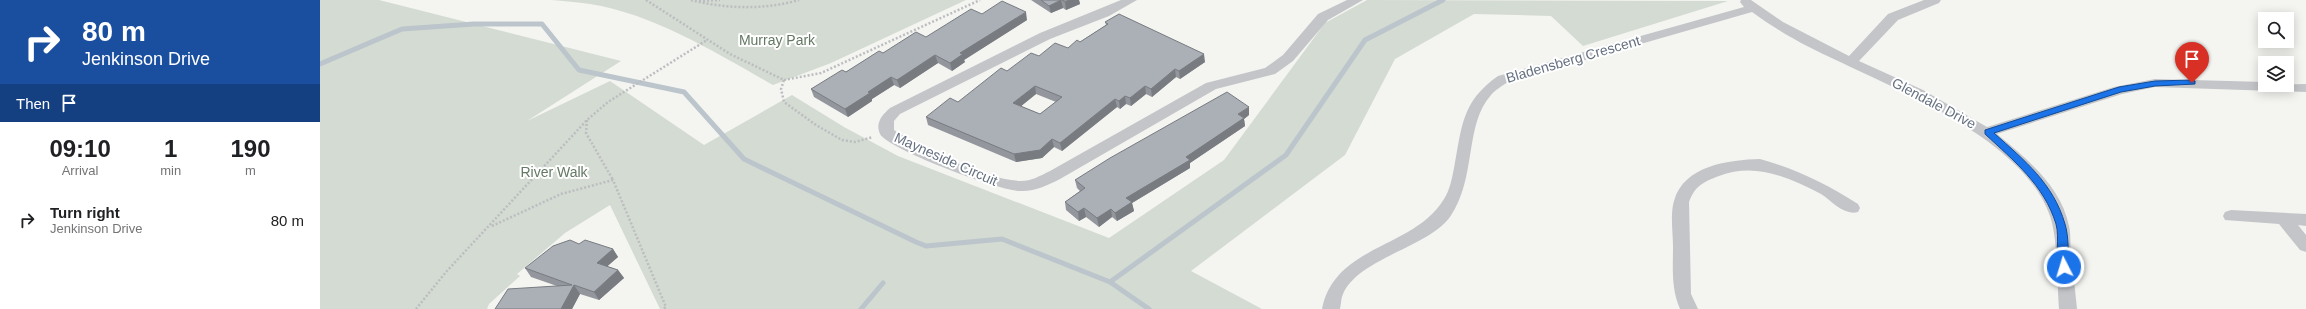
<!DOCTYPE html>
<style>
body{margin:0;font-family:Arial,sans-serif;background:#f6f6f6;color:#202124;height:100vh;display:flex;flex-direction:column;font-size:15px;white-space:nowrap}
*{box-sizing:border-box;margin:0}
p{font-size:13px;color:#757577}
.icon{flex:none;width:22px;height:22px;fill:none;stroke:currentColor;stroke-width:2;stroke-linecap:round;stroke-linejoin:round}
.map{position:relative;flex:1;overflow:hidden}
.sheet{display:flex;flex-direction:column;background:#fff;width:320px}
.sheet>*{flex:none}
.banner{background:#1a4fa0;color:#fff;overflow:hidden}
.controls{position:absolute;left:1938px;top:12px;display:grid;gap:8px}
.controls a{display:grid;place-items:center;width:36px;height:36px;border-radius:0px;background:#fff;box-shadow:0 2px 10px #0003;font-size:20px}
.pin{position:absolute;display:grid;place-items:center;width:34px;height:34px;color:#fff;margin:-41px -17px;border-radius:50% 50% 50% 0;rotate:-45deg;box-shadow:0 0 4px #0007}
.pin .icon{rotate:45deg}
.me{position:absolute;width:44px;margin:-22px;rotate:355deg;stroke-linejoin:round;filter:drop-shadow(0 0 3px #0008)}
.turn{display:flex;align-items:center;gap:14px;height:84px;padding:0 16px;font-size:18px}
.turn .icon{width:52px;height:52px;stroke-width:2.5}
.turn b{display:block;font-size:28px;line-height:34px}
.then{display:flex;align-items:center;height:38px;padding:0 16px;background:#0003;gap:8px;font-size:15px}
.eta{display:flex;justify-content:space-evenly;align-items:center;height:68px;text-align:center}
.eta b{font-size:24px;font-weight:700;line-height:28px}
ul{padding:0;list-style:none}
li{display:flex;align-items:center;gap:12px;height:60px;padding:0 16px}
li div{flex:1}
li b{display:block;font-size:15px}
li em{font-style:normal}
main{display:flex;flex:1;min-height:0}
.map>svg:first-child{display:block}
</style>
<main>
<section class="sheet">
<div class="banner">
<div class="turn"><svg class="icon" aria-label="right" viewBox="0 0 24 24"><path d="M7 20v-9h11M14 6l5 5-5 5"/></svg><div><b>80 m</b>Jenkinson Drive</div></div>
<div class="then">Then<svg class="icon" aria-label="arrive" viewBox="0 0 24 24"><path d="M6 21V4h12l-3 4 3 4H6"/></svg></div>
</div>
<div class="eta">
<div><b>09:10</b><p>Arrival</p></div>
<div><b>1</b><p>min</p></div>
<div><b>190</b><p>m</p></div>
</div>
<ul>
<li><svg class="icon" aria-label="right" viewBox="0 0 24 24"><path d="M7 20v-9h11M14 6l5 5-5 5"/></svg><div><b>Turn right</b><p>Jenkinson Drive</p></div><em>80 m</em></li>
</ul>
</section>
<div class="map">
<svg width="1986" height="309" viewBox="0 0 1986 309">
<rect width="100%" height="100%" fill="#f4f5f1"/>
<path fill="#d4dbd2" d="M 0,0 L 59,0 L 301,61 L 207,121 L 290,81 L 384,145 L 472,95 L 524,127 L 578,156 L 789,238 L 904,160 L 1005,23 L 1047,0 L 1408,1 L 1263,46 L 1231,16 L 1154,14 L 1075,59 L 1025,155 L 871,271 L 942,309 L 340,309 L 290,205 L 245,233 L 197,274 L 200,276 L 169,304 L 167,309 L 0,309 Z
M 231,0 L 646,0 L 511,63 L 453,85 C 398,54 334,14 270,4 C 257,2 244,1 231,0 Z"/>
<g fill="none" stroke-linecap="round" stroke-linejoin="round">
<path stroke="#bbc5cb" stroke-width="5" d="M 0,64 L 82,29 L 154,24 L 222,24 L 259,70 L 364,92 L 424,159 L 596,242 L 606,246 L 682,239 L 790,282 L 829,309
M 790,282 L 966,155 L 1045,40 L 1123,0
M 541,309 L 563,283"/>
<path stroke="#bcbdc0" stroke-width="2.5" stroke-dasharray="2 2" stroke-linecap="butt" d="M 326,0 L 410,54 L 464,80 L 461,89 L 464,102 L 496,125 L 522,140 L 535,142 L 553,137
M 371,0 C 405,9 445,10 479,0
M 379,1 L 400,0
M 464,80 L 501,73 L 660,0
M 267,120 L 266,133 L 293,180
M 172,226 L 241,194 L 293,180 L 346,307 L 343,309
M 96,309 L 126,272 L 267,120 L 288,102 L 387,40"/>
<path fill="#c3c5c9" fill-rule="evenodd" d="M 801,0 L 817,0 L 789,16 L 730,39 L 580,114 L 574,121 L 574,130 C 604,149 666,180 701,181 C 711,181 720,176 730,171 L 886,83 L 945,68 L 963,55 L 998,14 L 1027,0 L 1043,0 L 1008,20 L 973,61 L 955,74 L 896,89 L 740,179 C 728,185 714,192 700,191 C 679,191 568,149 560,134 C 555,123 562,115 570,108 L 720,33 Z
M 1421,0 L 1431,0 L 1463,22 L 1529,56 L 1568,14 L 1604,0 L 1621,0 L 1619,3 L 1578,20 L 1539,61 L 1603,90 L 1667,127 L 1794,87 L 1835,79 L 1945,82 L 1945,85 L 1986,84 L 1986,92 L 1835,87 L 1802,94 L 1677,134 C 1707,159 1741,186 1749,226 C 1751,234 1750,243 1751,251 C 1753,270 1755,290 1757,309 L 1739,309 C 1737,283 1738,239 1730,216 C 1701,133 1561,84 1489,47 C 1469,37 1450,25 1432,12 L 1188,82 C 1182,86 1175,90 1171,95 C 1144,125 1157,178 1130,217 C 1107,248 1039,258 1023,294 C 1021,298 1021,304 1020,309 L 1002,309 C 1015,244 1094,249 1124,199 C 1130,190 1132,178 1134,168 C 1142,127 1141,102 1178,76 L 1424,7 L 1420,2 Z
M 1440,159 C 1476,169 1507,184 1538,204 L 1540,208 L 1538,212 C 1524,216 1512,201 1501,194 C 1468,177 1435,162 1399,176 C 1383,182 1375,186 1369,202 L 1371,294 L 1378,309 L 1360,309 C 1351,288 1353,269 1353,246 C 1353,233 1350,214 1354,201 C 1364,165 1409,160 1440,159 Z
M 1911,210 L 1986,214 L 1986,226 L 1978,225 L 1986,235 L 1986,252 L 1980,250 L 1959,224 L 1905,220 L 1903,216 L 1905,212 Z"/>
</g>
<path fill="#93979d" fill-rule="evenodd" d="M 711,0 L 759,0 L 760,4 L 746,10 L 743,8 L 731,13 Z
M 662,14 L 707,20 L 644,60 L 645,62 L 632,71 L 618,63 L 580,88 L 574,85 L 552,99 L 552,101 L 528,117 L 494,97 L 491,89 L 563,53 L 606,37 Z
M 785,22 L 885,62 L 860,79 L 856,77 L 832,97 L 826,94 L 811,106 L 806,104 L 800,109 L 797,107 L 742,151 L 734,147 L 722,158 L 696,162 L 608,125 L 606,117 L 638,102 L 687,71 L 719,56 L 748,48 L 760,42 L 786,25 ZM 716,94 L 736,102 L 720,114 L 701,106 Z
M 929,115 L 924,119 L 925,126 L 870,163 L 870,168 L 812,203 L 814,211 L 797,221 L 792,217 L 779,227 L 766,217 L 759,221 L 746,210 L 745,202 L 760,191 L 757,188 L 755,180 Z
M 293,249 L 298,257 L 287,266 L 298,270 L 304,278 L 279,300 L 260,294 L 252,309 L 175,309 L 237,286 L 211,277 L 205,268 Z"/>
<path fill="#787b80" d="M 741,0 L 743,8 L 731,13 L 729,6 Z
M 750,0 L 759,0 L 760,4 L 746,10 L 745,2 Z
M 706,12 L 707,20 L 644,60 L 645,62 L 632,71 L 630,63 L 640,53 Z
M 884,54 L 885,62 L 860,79 L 859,71 Z
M 615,55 L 618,63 L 580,88 L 577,80 Z
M 855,69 L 856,77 L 832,97 L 831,89 Z
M 571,77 L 574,85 L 552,99 L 552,101 L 528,117 L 525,109 L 548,92 Z
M 715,86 L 716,94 L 695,111 L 693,103 Z
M 825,86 L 826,94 L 811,106 L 810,98 Z
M 805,96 L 806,104 L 800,109 L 799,101 Z
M 795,99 L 797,107 L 742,151 L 740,143 Z
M 929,107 L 929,115 L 924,119 L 925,126 L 870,163 L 870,168 L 812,203 L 814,211 L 797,221 L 795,213 L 806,198 L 866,157 L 918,114 Z
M 732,139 L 734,147 L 722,158 L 696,162 L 694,154 Z
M 764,208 L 766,217 L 759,221 L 758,212 Z
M 791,209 L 792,217 L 779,227 L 777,218 Z
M 293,249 L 298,257 L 282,271 L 277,263 Z
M 298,270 L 304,278 L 279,300 L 274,292 Z
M 254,285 L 260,294 L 252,309 L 241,309 Z"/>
<path fill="#abb0b7" stroke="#787b80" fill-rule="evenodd" d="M 721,0 L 741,0 L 729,6 Z
M 742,0 L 750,0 L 745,2 Z
M 682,1 L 706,12 L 640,53 L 643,54 L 630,63 L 615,55 L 577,80 L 571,77 L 548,92 L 550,93 L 525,109 L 491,89 L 522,70 L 526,72 L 559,51 L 563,53 L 596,32 L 606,37 L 651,9 L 662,14 Z
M 799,14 L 884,54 L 859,71 L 855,69 L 831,89 L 825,86 L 810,98 L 805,96 L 799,101 L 795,99 L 740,143 L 732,139 L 720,150 L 694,154 L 606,117 L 630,98 L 638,102 L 681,68 L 687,71 L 711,53 L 719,56 L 735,43 L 748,48 L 757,40 L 760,42 L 788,24 L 785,22 ZM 715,86 L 742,97 L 720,114 L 693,103 Z
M 907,92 L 929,107 L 918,114 L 924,118 L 866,157 L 870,160 L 806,198 L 812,202 L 795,213 L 791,209 L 777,218 L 764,208 L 758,212 L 745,202 L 765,188 L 755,180 L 790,158 Z
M 250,240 L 259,244 L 265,240 L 293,249 L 277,263 L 298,270 L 274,292 L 254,285 L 241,309 L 175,309 L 188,289 L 252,285 L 205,268 L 233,246 Z"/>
<path fill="#1a73e8" stroke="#114b97" d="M 1872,80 L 1875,81 L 1875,84 L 1835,86 L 1801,92 L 1674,133 C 1705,161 1733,183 1745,224 C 1749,237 1748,254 1749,267 L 1744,271 L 1741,270 C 1734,257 1740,238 1736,224 C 1724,185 1694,161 1665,134 L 1665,130 L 1799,87 L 1835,81 Z"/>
<g text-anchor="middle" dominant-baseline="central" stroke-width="4" stroke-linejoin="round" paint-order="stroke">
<g font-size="14" fill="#647863" stroke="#fff">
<text x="457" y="40">Murray Park</text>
<text x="234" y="172">River Walk</text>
</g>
<g font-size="14" fill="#657081" stroke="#fff">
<text transform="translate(1253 59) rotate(-16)">Bladensberg Crescent</text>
<text transform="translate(1614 103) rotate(28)">Glendale Drive</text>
<text transform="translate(626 159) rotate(24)">Mayneside Circuit</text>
</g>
</g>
</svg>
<div class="controls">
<a><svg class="icon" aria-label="search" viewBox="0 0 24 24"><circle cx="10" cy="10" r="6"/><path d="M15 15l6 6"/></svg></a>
<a><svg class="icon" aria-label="layers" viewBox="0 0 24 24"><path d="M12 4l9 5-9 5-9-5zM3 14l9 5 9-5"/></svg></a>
</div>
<div class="pin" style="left:1872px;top:83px;background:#d93025"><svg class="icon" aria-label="arrive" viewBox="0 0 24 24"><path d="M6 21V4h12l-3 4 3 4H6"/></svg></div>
<svg class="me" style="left:1744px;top:267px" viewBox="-20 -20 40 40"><circle r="17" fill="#1a73e8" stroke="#fff" stroke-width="3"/><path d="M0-11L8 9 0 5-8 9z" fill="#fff"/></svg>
</div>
</main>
